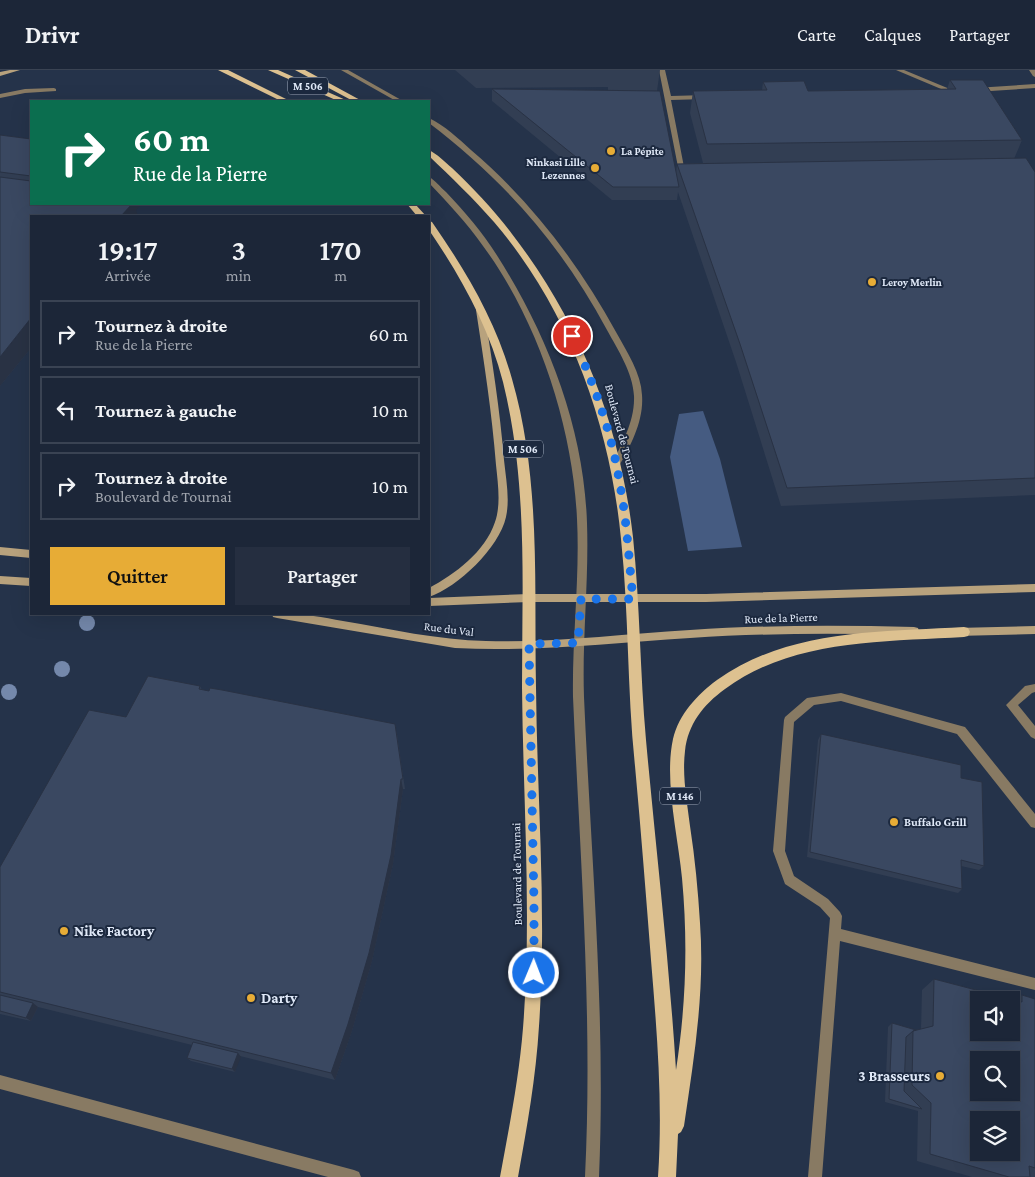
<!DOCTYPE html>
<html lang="fr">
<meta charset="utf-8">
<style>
body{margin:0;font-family:"Crimson Pro",serif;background:#252e40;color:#f1f3f6;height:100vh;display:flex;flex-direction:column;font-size:19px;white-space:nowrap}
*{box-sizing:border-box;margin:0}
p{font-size:16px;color:#a0a5ae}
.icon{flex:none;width:28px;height:28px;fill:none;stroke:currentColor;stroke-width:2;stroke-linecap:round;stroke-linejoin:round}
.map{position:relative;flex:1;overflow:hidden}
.sheet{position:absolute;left:30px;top:145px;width:400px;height:400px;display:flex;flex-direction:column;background:#1c2638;border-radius:0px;box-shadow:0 5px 20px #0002,0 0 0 1px #3a4353}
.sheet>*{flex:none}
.hud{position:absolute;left:30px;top:30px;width:400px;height:105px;border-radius:0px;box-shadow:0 5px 20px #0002,0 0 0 1px #3a4353;background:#0b6e4f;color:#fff;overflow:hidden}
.controls{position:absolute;left:970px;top:921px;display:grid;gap:10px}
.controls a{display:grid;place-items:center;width:50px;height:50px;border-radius:0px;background:#1c2638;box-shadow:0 5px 20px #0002,0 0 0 1px #3a4353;font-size:25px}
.pin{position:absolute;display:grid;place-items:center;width:42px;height:42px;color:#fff;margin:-21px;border:2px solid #fff;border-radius:50%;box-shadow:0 1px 5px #0007}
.me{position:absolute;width:55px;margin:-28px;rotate:1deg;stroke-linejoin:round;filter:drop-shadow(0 0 4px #0008)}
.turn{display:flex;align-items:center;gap:18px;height:105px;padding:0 20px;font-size:22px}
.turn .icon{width:65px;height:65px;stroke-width:2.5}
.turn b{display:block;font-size:35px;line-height:42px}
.eta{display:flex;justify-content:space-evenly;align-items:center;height:85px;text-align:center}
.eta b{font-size:30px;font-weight:600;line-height:35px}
.action{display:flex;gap:10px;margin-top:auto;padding:10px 20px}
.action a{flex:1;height:58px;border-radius:0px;background:#e7ac36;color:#111;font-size:20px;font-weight:600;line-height:58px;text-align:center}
.action a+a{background:#252e40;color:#f1f3f6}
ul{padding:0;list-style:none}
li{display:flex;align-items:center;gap:15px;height:68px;margin:0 10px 8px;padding:0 10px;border:2px solid #3a4353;border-radius:0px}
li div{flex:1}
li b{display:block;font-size:19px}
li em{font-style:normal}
header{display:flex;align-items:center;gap:30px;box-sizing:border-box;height:70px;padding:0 25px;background:#1c2638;border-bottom:1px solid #3a4353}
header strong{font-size:24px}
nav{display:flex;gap:28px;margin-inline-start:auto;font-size:18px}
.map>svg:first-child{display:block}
</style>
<header>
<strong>Drivr</strong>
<nav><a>Carte</a><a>Calques</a><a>Partager</a></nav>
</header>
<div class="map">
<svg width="1035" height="1107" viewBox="0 0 1035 1107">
<rect width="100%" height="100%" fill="#25334a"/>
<path fill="#455b81" d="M 703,341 L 720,389 L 742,477 L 688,481 L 670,387 L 679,344 Z"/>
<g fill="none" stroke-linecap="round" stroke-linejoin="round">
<path fill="#887a63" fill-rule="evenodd" d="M 341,0 L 348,0 L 403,31 L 396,31 Z
M 659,0 L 665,0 L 671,26 L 706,25 L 709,27 L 706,29 L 671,30 L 684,97 L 681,99 L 678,97 Z
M 896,0 L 904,0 L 957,22 L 960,26 L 955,27 L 953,24 Z
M 1035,14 L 1035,18 L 975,22 L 972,20 L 975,18 Z
M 54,18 L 56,19 L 56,21 L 25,23 L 0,28 L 0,24 L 25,19 Z
M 429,48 C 444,55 459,69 471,80 C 531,131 578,193 616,262 C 627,282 641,303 642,325 C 644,350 631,375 619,396 L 616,397 L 612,394 C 622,373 635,351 634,326 C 633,303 618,280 607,260 C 562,176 505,111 429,53 Z
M 429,107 C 435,110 440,117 446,122 C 465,142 483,163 498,187 C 548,266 584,358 587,453 C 589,511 582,569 584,627 C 591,787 606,947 599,1107 L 585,1107 C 593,947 580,787 573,627 C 572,567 580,508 577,449 C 573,357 538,250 483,176 C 467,153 448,133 429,113 Z
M 1035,614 L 1035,622 L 1032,623 L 1018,635 L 1035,656 L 1035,669 L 1031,667 L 1006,635 L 1025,616 Z
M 841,623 L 965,657 L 1035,744 L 1035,758 L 1031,757 L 957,664 L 841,631 L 814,635 L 794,652 L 785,781 L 794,806 L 828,829 L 840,842 L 842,846 L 841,859 L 1035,908 L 1035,920 L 840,871 L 822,1107 L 808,1107 L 830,848 L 820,837 L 785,814 L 773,781 L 784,650 L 785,647 L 807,628 Z
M 0,1005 L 354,1100 L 359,1102 L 361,1107 L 328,1107 L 0,1019 Z"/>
<path fill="#887a63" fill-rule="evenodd" d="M 1029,0 L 1035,0 L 1035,7 L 1033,6 Z"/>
<path fill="#b8a27d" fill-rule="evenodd" d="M 10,0 L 20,0 L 0,6 L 0,2 Z
M 477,238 L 483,238 L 484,240 C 492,290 500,340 504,390 C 506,409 510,429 506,447 C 499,478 458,517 429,527 L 429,518 C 455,504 485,482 495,452 C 501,435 498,414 496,395 C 492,343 484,292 476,240 Z
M 0,477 L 31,480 L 31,488 L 0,485 Z
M 0,506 L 31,508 L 31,516 L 0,514 Z
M 1035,514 L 1035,522 L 706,532 L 529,532 L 429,536 L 429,528 L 529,524 L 706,524 Z
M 272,544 C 296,542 320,547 343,551 C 390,559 438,570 486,571 C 554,573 622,564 690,560 C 765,555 839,555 914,557 L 918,558 L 919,561 L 918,564 L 914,565 C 839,563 765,563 690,568 C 611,573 534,582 455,578 L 277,548 L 273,547 Z
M 1035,556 L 1035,564 L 956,566 L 952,565 L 951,562 L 952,559 L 956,558 Z"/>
<path fill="#ddc190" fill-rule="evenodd" d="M 218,0 L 228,0 L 290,31 L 281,31 Z
M 268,0 L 278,0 L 348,31 L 338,31 Z
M 295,0 L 305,0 L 362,31 L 353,31 Z
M 429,80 C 437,84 445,92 452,98 C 473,118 494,140 512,164 C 581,253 620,355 633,467 C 640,535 640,602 646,670 C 656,780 669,889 676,1000 C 686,935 688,873 682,808 C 678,766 664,710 673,669 C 679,644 697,625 717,610 C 788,559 881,562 964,557 L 968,558 L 970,562 L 968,566 L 964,567 C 882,572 793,569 725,619 C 703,635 688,654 685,681 C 682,706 687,731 690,756 C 695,788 698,821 700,853 C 705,922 694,988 684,1056 L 681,1062 L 678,1064 L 676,1107 L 658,1107 C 663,1034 657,963 651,890 C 646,826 641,761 635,696 C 627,620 629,544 621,469 C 610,354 569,240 494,152 C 473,128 451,107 429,86 Z
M 407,134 L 415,134 L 426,146 L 417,146 Z
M 429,151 L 432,152 C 466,201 496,251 512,309 C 541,409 534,514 536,617 C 537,730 547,843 539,956 C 536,1007 527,1057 518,1107 L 500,1107 C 509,1058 519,1008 523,958 C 532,845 523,731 522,617 C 522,515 528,413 503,312 C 489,257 461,207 429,160 Z"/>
</g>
<g fill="#7488ab">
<circle cx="87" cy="553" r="8"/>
<circle cx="62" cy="599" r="8"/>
<circle cx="9" cy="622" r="8"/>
</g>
<path fill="#323e53" d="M 455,0 L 660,0 L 657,21 L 676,102 L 677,94 L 703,93 L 690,43 L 693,21 L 762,20 L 763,12 L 808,21 L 947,19 L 950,10 L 1022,70 L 1014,89 L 1035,102 L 1035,425 L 781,436 L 736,292 L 678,122 L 677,130 L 612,130 L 492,31 L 492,19 L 608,20 L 608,17 L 476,18 Z
M 0,65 L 31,69 L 31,134 L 136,140 L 31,146 L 31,278 L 0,316 Z
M 200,616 L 202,620 L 397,664 L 405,719 L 403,719 L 393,794 L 372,891 L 352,961 L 335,1010 L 240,986 L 235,1002 L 191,991 L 187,988 L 192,975 L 38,937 L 31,951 L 0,944 L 0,797 L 126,647 Z
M 821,664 L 961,708 L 984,796 L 979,800 L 961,796 L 962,819 L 958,823 L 807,787 L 818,670 Z
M 934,909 L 1015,930 L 1022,925 L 1035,929 L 1035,1107 L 972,1107 L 917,1091 L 918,1041 L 885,1032 L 888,957 L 892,953 L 916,960 L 921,959 L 922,920 Z"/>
<path fill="#293244" d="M 124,134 L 142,134 L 136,140 L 138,146 L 121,146 Z
M 31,248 L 31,278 L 0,316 L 0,287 Z
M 401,709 L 403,719 L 393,794 L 372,891 L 352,961 L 335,1010 L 331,1003 Z
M 33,933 L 38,937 L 31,951 L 26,948 Z
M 238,983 L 241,987 L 235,1002 L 232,999 Z"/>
<path fill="#3a4861" stroke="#293244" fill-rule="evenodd" d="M 950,10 L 983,10 L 1022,70 L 707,74 L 693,21 L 767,20 L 763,12 L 804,11 L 808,21 L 956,19 Z
M 492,19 L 660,21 L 679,117 L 613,117 Z
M 0,65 L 31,69 L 31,106 L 0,102 Z
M 1026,88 L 1035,102 L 1035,408 L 787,418 L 740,274 L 677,94 Z
M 0,107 L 31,111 L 31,134 L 132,134 L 121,146 L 31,146 L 31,248 L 0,287 Z
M 148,606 L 200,616 L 199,619 L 209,621 L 210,618 L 222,620 L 395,654 L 403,709 L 401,709 L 391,785 L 369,883 L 348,954 L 331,1003 L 0,922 L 0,797 L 89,640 L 126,647 Z
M 821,664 L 961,695 L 961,708 L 982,712 L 984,796 L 961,790 L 962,819 L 810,782 Z
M 934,909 L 1022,932 L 1022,925 L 1035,929 L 1035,1098 L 1029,1096 L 1030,1107 L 1009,1107 L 930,1084 L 931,1033 L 912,1015 L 913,961 L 933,956 ZM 979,930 L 1011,930 L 1011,962 L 979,962 ZM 979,990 L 1011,990 L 1011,1022 L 979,1022 ZM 979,1050 L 1011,1050 L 1011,1082 L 979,1082 Z
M 0,925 L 33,933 L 26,948 L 0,941 Z
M 892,953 L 916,960 L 913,961 L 906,967 L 904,1021 L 922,1039 L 889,1029 Z
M 193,972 L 238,983 L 232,999 L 187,988 Z"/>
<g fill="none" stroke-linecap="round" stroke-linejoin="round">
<path stroke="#1a73e8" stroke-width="9" stroke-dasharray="0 16.2" d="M 534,903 L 534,834 L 529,574 L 578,573 L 581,529 L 633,529 C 629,491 627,452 620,415 C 612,363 594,313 572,266"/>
</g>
<g fill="#e7ac36" stroke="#1c293f" stroke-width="2">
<circle cx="611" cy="81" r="5"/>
<circle cx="595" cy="98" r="5"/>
<circle cx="872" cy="212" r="5"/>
<circle cx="894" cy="752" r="5"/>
<circle cx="64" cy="861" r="5"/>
<circle cx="251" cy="928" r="5"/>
<circle cx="940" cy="1006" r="5"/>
</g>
<g text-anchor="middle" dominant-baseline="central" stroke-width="4" stroke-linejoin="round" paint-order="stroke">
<g fill="#1c293f" stroke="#a4afc0" stroke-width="1">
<rect x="288" y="7.5" width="40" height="17" rx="4"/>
<rect x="503" y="370.5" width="40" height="17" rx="4"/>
<rect x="660" y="717.5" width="40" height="17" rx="4"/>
</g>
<g font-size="11" font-weight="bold" fill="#dfe8f7">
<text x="308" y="16">M 506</text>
<text x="523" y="379">M 506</text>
<text x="680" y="726">M 146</text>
</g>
<g font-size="11" font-weight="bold" fill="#dfe8f7" stroke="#1c293f" text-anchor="start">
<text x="621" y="81">La Pépite</text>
<text x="585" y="92" text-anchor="end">Ninkasi Lille<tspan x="585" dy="13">Lezennes</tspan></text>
<text x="882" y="212">Leroy Merlin</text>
</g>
<g font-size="12" fill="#dfe8f7" stroke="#1c293f">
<text transform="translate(622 364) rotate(75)">Boulevard de Tournai</text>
<text transform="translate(781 548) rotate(-2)">Rue de la Pierre</text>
<text transform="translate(449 559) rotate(7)">Rue du Val</text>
<text transform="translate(517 804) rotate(-91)">Boulevard de Tournai</text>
</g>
<g font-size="12" font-weight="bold" fill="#dfe8f7" stroke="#1c293f" text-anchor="start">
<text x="904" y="752">Buffalo Grill</text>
</g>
<g font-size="15" font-weight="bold" fill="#dfe8f7" stroke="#1c293f" text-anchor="start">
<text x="74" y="861">Nike Factory</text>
<text x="261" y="928">Darty</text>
<text x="930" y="1006" text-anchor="end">3 Brasseurs</text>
</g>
</g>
</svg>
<div class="controls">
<a><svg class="icon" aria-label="sound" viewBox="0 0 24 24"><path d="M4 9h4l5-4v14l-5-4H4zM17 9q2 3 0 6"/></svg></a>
<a><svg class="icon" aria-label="search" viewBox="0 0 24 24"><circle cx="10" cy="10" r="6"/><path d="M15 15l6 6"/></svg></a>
<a><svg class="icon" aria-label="layers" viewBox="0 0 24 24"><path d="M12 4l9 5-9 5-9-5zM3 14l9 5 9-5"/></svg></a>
</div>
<div class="pin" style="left:572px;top:266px;background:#d93025"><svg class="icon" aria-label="arrive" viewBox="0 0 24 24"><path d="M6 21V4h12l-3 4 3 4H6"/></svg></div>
<svg class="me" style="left:534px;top:903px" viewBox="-20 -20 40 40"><circle r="17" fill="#1a73e8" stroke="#fff" stroke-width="3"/><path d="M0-11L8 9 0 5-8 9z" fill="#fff"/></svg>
<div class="hud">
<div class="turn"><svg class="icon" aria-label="right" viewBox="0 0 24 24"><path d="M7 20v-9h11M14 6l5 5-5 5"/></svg><div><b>60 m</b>Rue de la Pierre</div></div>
</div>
<section class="sheet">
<div class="eta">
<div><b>19:17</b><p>Arrivée</p></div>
<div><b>3</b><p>min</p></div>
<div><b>170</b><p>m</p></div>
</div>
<ul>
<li><svg class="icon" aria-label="right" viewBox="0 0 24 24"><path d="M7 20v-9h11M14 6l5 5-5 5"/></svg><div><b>Tournez à droite</b><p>Rue de la Pierre</p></div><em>60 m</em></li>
<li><svg class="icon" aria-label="left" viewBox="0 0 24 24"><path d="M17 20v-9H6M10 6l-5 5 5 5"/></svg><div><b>Tournez à gauche</b></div><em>10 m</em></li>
<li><svg class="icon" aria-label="right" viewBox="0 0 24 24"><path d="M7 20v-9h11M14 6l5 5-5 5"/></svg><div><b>Tournez à droite</b><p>Boulevard de Tournai</p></div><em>10 m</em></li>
</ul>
<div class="action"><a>Quitter</a><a>Partager</a></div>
</section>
</div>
